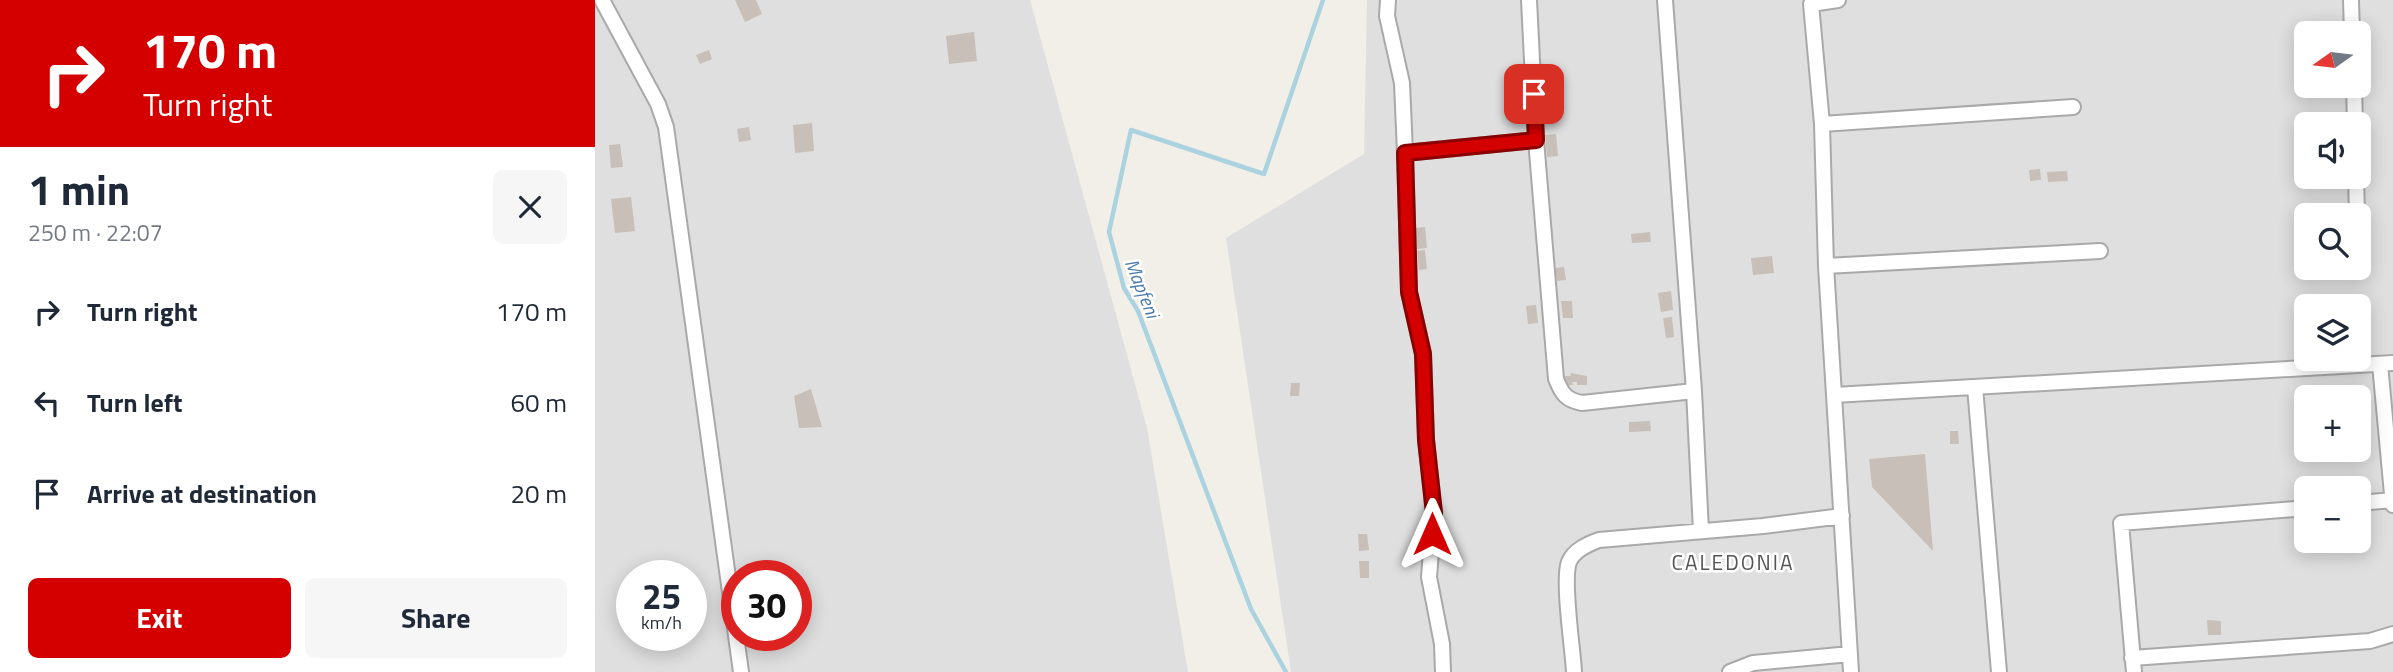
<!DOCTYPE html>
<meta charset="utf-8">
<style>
body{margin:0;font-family:"Titillium Web",sans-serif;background:#f6f6f7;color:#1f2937;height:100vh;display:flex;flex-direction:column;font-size:26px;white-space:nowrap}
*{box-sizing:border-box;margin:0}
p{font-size:23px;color:#747a83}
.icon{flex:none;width:38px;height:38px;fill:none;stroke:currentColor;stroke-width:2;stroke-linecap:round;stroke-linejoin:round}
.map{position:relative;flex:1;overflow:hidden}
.panel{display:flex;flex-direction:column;background:#fff;width:595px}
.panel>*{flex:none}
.top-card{background:#d40000;color:#fff;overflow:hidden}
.needle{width:46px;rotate:256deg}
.buttons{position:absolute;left:1699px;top:21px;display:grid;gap:14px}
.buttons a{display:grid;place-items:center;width:77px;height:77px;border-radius:10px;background:#fff;box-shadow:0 4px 18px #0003;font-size:35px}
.speed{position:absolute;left:21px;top:560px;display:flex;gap:14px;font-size:35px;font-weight:700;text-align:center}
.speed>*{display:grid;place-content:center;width:91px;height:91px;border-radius:50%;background:#fff;box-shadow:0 4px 18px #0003;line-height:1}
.speed small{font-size:18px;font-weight:400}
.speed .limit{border:10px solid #d22;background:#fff;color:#111}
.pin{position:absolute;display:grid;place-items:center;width:60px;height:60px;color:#fff;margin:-30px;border-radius:14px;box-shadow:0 4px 10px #0006}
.me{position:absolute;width:77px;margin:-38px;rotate:0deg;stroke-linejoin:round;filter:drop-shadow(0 0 5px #0008)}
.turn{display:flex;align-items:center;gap:24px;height:147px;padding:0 28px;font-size:32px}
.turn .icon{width:91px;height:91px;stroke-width:2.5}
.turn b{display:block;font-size:49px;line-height:60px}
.round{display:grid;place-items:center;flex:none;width:74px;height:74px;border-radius:10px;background:#f6f6f7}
.head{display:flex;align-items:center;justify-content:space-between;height:119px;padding:0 28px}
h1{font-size:42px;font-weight:700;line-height:52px}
.action{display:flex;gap:14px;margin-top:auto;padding:14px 28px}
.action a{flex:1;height:80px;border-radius:10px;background:#d40000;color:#fff;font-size:28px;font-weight:700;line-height:80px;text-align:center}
.action a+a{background:#f6f6f7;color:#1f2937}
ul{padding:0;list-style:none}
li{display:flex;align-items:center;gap:21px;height:91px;padding:0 28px}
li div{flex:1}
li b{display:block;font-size:26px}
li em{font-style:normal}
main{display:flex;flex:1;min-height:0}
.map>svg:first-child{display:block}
</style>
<main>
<section class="panel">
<div class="top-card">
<div class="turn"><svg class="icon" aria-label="right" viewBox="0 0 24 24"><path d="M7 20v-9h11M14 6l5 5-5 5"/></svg><div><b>170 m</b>Turn right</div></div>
</div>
<div class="head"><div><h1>1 min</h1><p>250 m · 22:07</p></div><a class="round"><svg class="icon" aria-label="close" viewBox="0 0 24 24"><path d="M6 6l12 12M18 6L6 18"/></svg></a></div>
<ul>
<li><svg class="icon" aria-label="right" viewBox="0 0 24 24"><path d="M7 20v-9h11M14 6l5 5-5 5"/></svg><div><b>Turn right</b></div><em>170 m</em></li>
<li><svg class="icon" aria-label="left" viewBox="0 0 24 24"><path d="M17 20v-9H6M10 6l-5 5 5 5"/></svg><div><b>Turn left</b></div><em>60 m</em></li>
<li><svg class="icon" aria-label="arrive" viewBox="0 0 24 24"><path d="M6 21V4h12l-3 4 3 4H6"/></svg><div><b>Arrive at destination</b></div><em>20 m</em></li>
</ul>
<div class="action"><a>Exit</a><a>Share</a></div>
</section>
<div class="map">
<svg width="1798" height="672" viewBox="0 0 1798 672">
<rect width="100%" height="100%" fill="#f2efe9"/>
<path fill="#e0dfdf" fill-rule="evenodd" d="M 0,0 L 435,0 L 552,428 L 593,672 L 0,672 ZM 37,576 L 96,576 L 96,635 L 37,635 ZM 142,576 L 201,576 L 201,635 L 142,635 Z
M 772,0 L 1798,0 L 1798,672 L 696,672 L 631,238 L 769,154 ZM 1712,33 L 1764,33 L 1764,86 L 1712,86 ZM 1712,124 L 1764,124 L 1764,177 L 1712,177 ZM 1712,215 L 1764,215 L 1764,268 L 1712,268 ZM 1712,306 L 1764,306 L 1764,359 L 1712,359 ZM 1712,397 L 1764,397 L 1764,450 L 1712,450 ZM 1712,488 L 1764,488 L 1764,541 L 1712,541 Z"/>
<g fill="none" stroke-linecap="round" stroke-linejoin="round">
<path stroke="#aad3df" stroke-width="4.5" d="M 691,672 L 656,609 L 543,311 L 529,288 L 514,232 L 536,130 L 669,174 L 728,0"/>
</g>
<path fill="#c7bfb8" d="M 140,0 L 161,0 L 167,14 L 150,22 Z
M 379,32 L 382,61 L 354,64 L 351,36 Z
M 114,50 L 117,59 L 105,64 L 101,55 Z
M 217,123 L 219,151 L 200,153 L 198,125 Z
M 154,127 L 156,140 L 144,142 L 142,129 Z
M 961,134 L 963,156 L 952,157 L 950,135 Z
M 25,144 L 28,167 L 16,168 L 14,145 Z
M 1445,169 L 1446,180 L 1435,181 L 1434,170 Z
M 1472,171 L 1473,181 L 1453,182 L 1452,172 Z
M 36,197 L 40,231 L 20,233 L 16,199 Z
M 830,227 L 832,248 L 822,249 L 820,228 Z
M 1055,232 L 1056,242 L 1037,243 L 1036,234 Z
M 830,250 L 832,269 L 824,270 L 822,251 Z
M 1177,256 L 1179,273 L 1158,275 L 1156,258 Z
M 969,267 L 971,280 L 962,281 L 960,268 Z
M 1076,291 L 1078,310 L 1066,312 L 1063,293 Z
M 966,301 L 977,301 L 978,318 L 968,318 Z
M 941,305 L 943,323 L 933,324 L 931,306 Z
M 1077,317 L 1079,337 L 1071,338 L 1068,318 Z
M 975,373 L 992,376 L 992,385 L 982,385 L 982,382 L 977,382 L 978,385 L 970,385 L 970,376 L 976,376 Z
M 696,383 L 705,383 L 704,396 L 695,396 Z
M 216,389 L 227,427 L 204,428 L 199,396 Z
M 1055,421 L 1056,431 L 1034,432 L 1034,422 Z
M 1355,431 L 1363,431 L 1364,444 L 1355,444 Z
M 1330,454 L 1338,551 L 1277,487 L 1274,459 Z
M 763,534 L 772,534 L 774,550 L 764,551 Z
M 764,561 L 774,561 L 774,578 L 765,578 Z
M 1612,620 L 1626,621 L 1626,635 L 1613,635 Z"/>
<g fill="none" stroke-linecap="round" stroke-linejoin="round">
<defs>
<path id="street" d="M 7,0 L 63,104 L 71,127 L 146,672
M 793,0 L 792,16 L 807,83 L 810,153 L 941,140
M 934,0 L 941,140 L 961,379 C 967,394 971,400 987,403 L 1099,391
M 1070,0 L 1099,391 L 1106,531
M 1756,0 L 1757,33
M 1759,86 L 1760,124
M 1227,124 L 1478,107
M 810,153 L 814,292 L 828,353 L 831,440 L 839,513 L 834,577 L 847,644 L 848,672
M 1761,177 L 1762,215
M 1231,266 L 1505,251
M 1785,364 L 1798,505
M 1380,387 L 1404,672
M 1239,395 L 1231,266 L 1227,124 L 1216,4 L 1243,0
M 1764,503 L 1798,500
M 1537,658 L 1775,641 L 1798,634
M 979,672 C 978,650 967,580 974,562 C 979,550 993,544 1004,540 L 1168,526 L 1247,516
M 1135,672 L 1158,663 L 1255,654
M 1256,672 L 1239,395 L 1798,363
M 1539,672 L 1526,523 L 1712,508"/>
</defs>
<use href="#street" stroke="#a9a9a9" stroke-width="18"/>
<use href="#street" stroke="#fff" stroke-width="14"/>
</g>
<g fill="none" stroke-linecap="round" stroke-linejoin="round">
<defs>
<path id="route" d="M 837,534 L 839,513 L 831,440 L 828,354 L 814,292 L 810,153 L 941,140 L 939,94"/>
</defs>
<use href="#route" stroke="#8a0000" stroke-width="18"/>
<use href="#route" stroke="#d40000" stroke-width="12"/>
</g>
<g text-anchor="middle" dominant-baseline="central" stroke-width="5" stroke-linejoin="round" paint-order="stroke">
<g font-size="19" font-style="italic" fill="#4a7aab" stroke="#fff">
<text transform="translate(548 288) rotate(68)">Mapfeni</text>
</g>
<g font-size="21" letter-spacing="2" fill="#555" stroke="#fff">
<text x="1138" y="562">CALEDONIA</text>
</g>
</g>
</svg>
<div class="buttons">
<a><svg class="needle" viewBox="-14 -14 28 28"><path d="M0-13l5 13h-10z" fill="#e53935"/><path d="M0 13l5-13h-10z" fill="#747a83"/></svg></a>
<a><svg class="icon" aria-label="sound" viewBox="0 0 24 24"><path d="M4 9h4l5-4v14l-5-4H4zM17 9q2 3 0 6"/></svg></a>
<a><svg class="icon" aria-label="search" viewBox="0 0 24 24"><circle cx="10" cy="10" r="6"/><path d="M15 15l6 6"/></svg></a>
<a><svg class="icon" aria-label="layers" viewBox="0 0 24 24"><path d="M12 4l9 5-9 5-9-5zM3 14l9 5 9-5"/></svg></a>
<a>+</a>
<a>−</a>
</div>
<div class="speed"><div>25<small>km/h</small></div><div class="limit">30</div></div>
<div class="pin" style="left:939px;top:94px;background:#d93025"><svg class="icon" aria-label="arrive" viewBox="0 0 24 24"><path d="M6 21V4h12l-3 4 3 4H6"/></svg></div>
<svg class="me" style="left:837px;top:534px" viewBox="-20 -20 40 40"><path d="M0-17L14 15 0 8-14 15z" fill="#d40000" stroke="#fff" stroke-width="4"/></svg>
</div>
</main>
